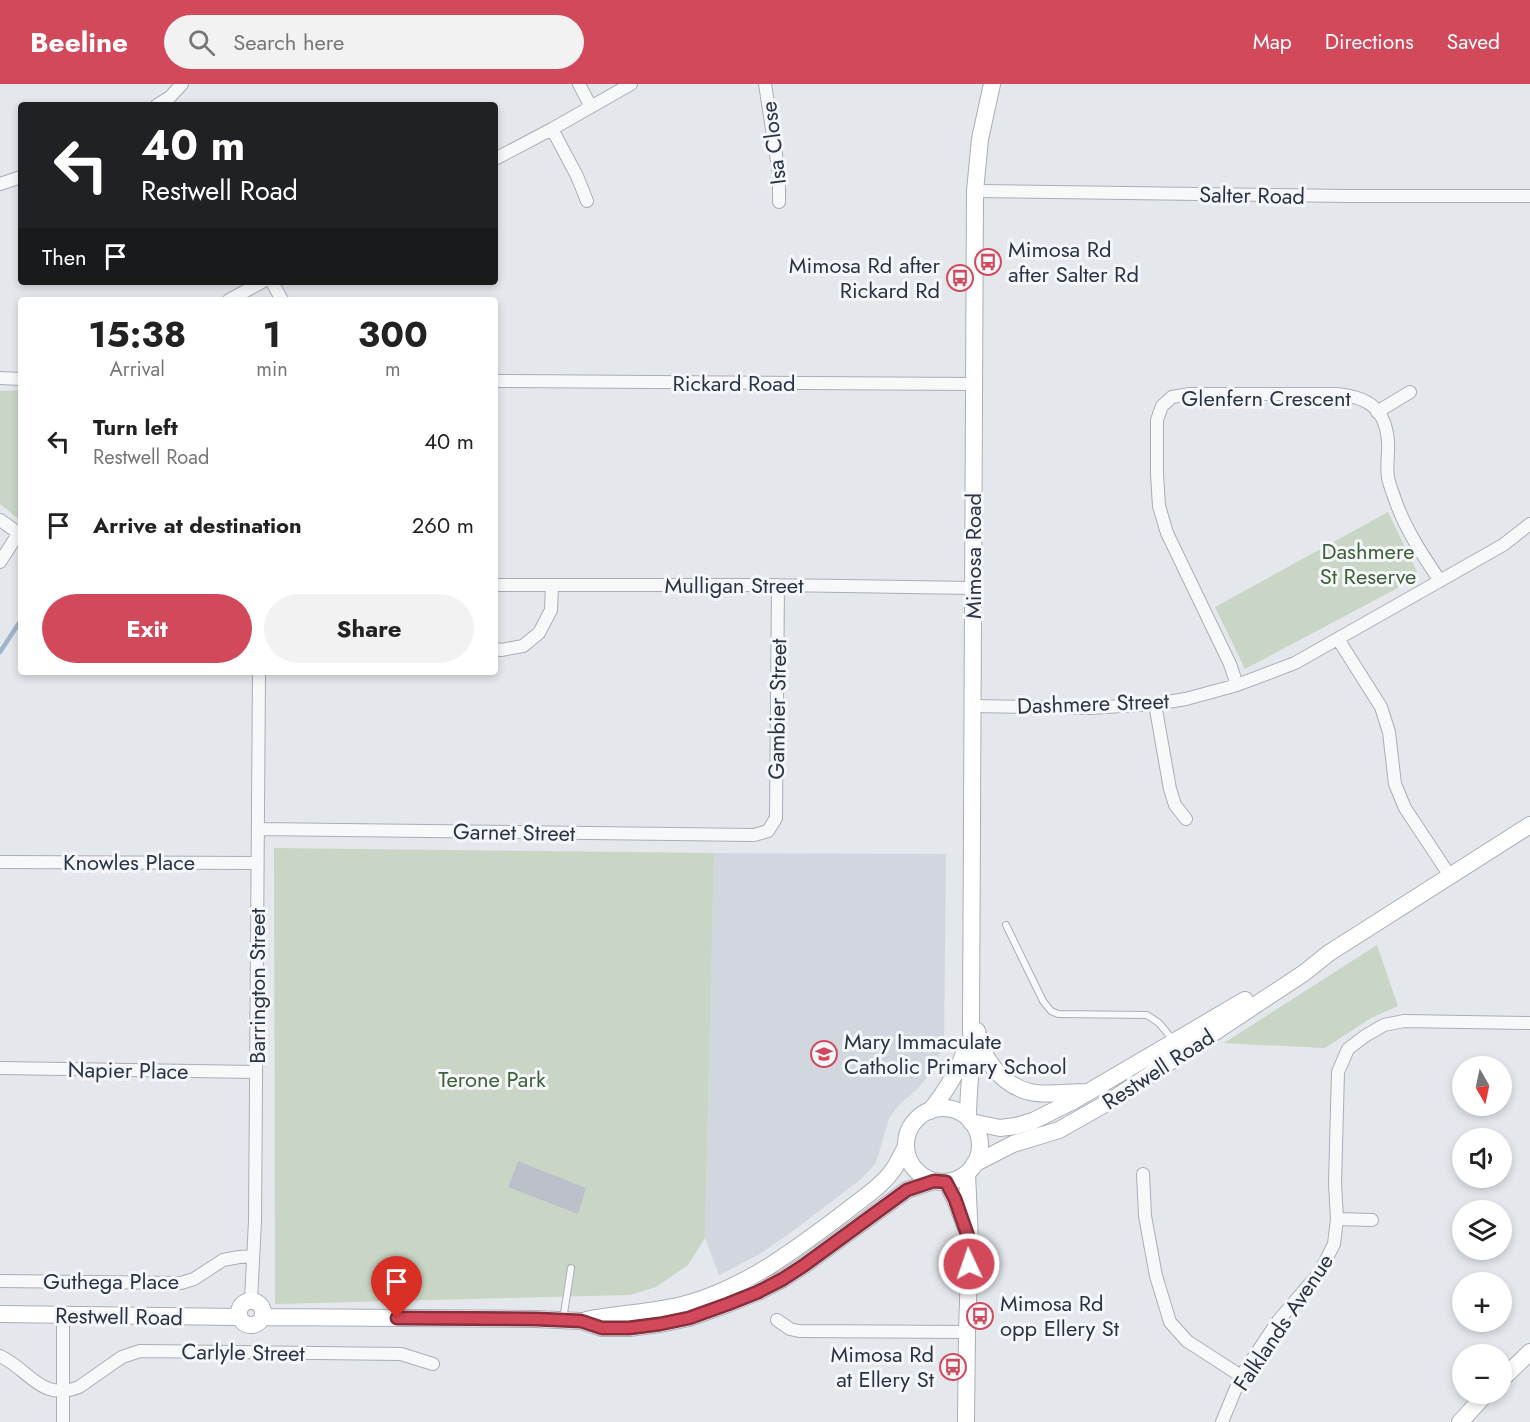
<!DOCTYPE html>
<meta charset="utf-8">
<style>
body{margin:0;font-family:Jost,sans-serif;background:#f2f2f2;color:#222;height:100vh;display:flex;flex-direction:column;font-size:22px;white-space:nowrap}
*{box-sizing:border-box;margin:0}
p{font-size:20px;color:#767676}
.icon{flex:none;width:33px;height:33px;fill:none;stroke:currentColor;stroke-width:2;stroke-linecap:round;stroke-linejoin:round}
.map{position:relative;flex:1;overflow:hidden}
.drawer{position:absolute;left:18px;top:213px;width:480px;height:378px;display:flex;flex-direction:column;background:#fff;border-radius:6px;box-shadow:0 3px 9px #0003}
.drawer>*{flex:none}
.hud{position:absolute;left:18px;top:18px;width:480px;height:183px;border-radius:6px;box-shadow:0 3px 9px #0003;background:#202124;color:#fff;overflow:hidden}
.needle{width:39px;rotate:171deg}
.controls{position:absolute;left:1452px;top:972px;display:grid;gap:12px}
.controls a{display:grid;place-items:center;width:60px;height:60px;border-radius:50%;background:#fff;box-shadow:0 3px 9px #0003;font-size:30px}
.pin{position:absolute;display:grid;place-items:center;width:51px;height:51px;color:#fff;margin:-62px -26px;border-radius:50% 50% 50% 0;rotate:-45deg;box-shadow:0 0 6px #0007}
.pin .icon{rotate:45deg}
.me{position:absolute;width:66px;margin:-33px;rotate:357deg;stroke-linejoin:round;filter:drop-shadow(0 0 4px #0008)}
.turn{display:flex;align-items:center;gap:21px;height:126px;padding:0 24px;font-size:27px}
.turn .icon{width:78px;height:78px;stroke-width:2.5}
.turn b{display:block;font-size:42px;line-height:51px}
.then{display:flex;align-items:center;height:57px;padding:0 24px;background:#0003;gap:12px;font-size:22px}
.eta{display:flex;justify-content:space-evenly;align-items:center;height:102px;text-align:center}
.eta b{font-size:36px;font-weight:700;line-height:42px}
.primary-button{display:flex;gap:12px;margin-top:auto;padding:12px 24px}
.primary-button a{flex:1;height:69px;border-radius:36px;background:#d1495b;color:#fff;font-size:24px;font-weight:700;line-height:69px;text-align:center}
.primary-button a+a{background:#f2f2f2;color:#222}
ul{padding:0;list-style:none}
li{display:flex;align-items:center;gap:18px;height:84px;padding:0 24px}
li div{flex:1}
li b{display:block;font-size:22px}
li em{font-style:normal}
header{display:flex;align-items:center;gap:36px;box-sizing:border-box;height:84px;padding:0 30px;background:#d1495b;color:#fff}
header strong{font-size:28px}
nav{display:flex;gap:33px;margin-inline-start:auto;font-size:21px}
.search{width:420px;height:54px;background:#f2f2f2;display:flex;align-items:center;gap:15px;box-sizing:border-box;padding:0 21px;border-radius:33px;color:#767676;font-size:22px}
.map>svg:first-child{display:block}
</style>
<header>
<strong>Beeline</strong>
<div class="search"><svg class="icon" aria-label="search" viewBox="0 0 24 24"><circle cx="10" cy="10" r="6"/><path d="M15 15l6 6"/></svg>Search here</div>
<nav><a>Map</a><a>Directions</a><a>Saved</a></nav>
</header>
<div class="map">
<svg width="1530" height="1338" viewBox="0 0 1530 1338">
<rect width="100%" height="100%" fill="#e4e7ec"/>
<path fill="#d2d6de" d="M 714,769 L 946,770 L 944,956 L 935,984 L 917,1005 L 900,1020 L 889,1034 L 876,1079 L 861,1095 L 793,1147 L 760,1170 L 719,1191 L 705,1154 Z"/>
<path fill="#c9d6c5" d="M 21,306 L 21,437 L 0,420 L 0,307 Z
M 1388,428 L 1417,488 L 1409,498 L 1245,585 L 1215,523 Z
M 274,764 L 714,769 L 705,1154 L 688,1181 L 656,1203 L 630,1211 L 275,1220 Z
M 1377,861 L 1398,922 L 1371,934 L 1325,964 L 1224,959 Z"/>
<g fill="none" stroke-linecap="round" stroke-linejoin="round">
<path stroke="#9fb4cc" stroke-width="4.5" d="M 0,568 L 21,536"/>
</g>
<path fill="#bbc0ca" d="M 518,1077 L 586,1104 L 578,1130 L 508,1103 Z"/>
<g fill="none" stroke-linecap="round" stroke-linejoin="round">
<defs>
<path id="lane" d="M 1006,841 L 1043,917 L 1051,927 L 1058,930 L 1147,931 L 1159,939 L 1173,956
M 563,1236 L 571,1184"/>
<path id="street" d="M 579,0 L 591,23
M 765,0 L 779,90 L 779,118
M 157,21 L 170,13 L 182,0
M 552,45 L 577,92 L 587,117
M 495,75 L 552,45 L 631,0
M 0,100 L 21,93
M 975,107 L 1350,112 L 1530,112
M 272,198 L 282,216
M 229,216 L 262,198
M 0,294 L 21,295
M 495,297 L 974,300
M 1377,328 L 1410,308
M 0,436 L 21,451
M 0,478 L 18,450
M 495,501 L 778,501 L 973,504
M 1338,555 L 1381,623 L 1389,648 L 1395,700 L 1405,724 L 1450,792
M 495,565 L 501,566 L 523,562 L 539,549 L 551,526 L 552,502
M 1237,601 L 1230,580 L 1167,449 L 1159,422 L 1157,390 L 1157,336 L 1162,322 L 1172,313 L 1190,310 L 1336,310 C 1367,313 1385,323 1388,357 C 1389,369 1386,382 1388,394 C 1390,403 1394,412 1397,421 C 1407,448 1424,473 1440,497
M 1155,620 L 1170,705 L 1175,721 L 1186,735
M 972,622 L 1090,624 L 1155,620 L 1186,615 L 1237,601 L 1295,579 L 1503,461 L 1530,440
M 258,745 L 754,751 L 768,747 L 776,734 L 778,501
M 0,778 L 257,779
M 0,984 L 256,988
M 1143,1090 L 1145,1132 L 1156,1192 L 1170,1238 L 1187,1257 L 1241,1292
M 1337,1135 L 1372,1136
M 0,1197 L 181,1199 L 194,1195 L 223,1176 L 239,1173 L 253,1172
M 251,1216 L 255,1137 L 259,588
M 777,1236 L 790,1245 L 799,1247 L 967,1248
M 0,1272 C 30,1286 41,1318 79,1303 L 122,1273 L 140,1267 L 401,1270 L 433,1280
M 63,1338 L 63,1231
M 1222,1338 L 1241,1292 L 1278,1237 L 1320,1188 L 1334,1160 L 1337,1135 L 1335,1099 L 1338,988 L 1348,965 L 1365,952 L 1384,941 L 1404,937 L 1530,939"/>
<path id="secondary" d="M 977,947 C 982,974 1001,1001 1030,1008 C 1046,1012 1069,1008 1086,1008
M906 1061a37 37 0 1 1 74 0a37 37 0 1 1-74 0Z
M 930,1027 C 946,1007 959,987 966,963
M 968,1034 C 968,1004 973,975 971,946 L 975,107 L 980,55 L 992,0
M 971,1038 L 1000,1044 L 1016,1042 L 1033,1037 L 1073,1017 L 1245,916
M 974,1080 L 1013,1060 L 1059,1046 L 1112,1016 L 1304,889 L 1329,869 L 1530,741
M 946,1098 L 955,1115 L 965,1142
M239 1229a12 12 0 1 1 24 0a12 12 0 1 1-24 0Z
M 0,1230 L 239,1233
M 263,1233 L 536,1235 L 581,1237 L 602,1244 L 629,1244 L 660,1240 L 689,1234 L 728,1220 L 758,1208 L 783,1195 L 803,1182 L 907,1106 L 934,1097
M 586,1236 C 619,1229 653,1229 686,1220 C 745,1204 795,1166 844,1129 C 861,1115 883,1102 895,1083 C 899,1077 902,1069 906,1063
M 1502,1295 L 1530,1268
M 966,1338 L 967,1248 L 970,1157 L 967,1089
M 1460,1338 L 1486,1310"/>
</defs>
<use href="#lane" stroke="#a9aeb7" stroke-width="8"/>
<use href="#street" stroke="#a9aeb7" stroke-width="14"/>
<use href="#secondary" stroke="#a9aeb7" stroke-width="18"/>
<use href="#lane" stroke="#f7f8fa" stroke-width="6"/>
<use href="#street" stroke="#f7f8fa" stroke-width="12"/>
<use href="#secondary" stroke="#fff" stroke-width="16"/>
</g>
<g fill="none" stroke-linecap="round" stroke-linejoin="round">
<defs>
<path id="route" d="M 397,1234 L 536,1235 L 581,1237 L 602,1244 L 629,1244 L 660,1240 L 689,1234 L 728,1220 L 758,1208 L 783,1195 L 803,1182 L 907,1106 L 934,1097 L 946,1098 L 955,1115 L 970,1158 L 969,1180"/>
</defs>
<use href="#route" stroke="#882f3b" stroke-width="15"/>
<use href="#route" stroke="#d1495b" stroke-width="10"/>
</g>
<defs>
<symbol id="bus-ring" viewBox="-11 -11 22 22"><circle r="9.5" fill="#f4f6f9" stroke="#d1495b" stroke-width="1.5"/><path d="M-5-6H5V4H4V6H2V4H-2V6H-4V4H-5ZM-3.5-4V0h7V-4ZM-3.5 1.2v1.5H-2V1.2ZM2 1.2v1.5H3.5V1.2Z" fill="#d1495b"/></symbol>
<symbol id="school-ring" viewBox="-11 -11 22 22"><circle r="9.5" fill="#f4f6f9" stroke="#d1495b" stroke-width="1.5"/><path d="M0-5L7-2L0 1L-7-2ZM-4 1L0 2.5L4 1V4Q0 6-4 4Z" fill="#d1495b"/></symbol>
</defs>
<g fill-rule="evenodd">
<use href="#bus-ring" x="973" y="163" width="30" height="30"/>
<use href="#bus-ring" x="945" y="179" width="30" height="30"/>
<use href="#school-ring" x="809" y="955" width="30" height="30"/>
<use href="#bus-ring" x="965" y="1217" width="30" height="30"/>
<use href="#bus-ring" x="938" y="1268" width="30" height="30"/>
</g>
<g text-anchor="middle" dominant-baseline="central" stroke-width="6" stroke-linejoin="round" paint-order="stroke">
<g font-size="22" fill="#2b3445" stroke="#f4f6f9">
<text transform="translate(773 59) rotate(-97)">Isa Close</text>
<text transform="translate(1252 111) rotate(1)">Salter Road</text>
<text x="734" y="299">Rickard Road</text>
<text x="1266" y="314">Glenfern Crescent</text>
<text transform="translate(973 472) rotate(-90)">Mimosa Road</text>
<text x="734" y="501">Mulligan Street</text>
<text transform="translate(1093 619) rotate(-2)">Dashmere Street</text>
<text transform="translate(777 625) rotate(-89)">Gambier Street</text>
<text transform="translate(514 748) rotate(1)">Garnet Street</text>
<text x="129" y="778">Knowles Place</text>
<text transform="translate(257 902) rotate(-90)">Barrington Street</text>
<text transform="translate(1158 985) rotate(-33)">Restwell Road</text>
<text transform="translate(128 986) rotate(1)">Napier Place</text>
<text x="111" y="1197">Guthega Place</text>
<text transform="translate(119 1232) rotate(1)">Restwell Road</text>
<text transform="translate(1283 1238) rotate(-56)">Falklands Avenue</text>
<text transform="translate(243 1268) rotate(1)">Carlyle Street</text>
</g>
<g font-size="22" fill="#2b3445" stroke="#f4f6f9" text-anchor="start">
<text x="1008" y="165">Mimosa Rd<tspan x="1008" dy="25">after Salter Rd</tspan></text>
<text x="940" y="181" text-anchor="end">Mimosa Rd after<tspan x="940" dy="25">Rickard Rd</tspan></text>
<text x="844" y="957">Mary Immaculate<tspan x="844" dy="25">Catholic Primary School</tspan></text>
<text x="1000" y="1219">Mimosa Rd<tspan x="1000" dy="25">opp Ellery St</tspan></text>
<text x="934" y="1270" text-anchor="end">Mimosa Rd<tspan x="934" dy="25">at Ellery St</tspan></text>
</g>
<g font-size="22" fill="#3f6138" stroke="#f4f6f9">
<text x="1368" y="467">Dashmere<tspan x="1368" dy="25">St Reserve</tspan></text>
<text x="492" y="995">Terone Park</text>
</g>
</g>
</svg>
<div class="controls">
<a><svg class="needle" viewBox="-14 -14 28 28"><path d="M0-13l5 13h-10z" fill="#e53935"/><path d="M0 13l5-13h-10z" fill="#767676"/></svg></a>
<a><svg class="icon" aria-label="sound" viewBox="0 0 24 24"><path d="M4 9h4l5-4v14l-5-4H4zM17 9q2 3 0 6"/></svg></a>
<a><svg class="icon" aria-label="layers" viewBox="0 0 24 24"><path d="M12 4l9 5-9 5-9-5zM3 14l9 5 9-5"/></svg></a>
<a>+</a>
<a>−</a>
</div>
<div class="pin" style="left:397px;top:1234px;background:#d93025"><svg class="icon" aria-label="arrive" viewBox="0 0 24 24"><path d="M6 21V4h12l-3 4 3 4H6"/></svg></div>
<svg class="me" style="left:969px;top:1180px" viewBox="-20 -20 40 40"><circle r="17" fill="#d1495b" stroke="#fff" stroke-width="3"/><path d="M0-11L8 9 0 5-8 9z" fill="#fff"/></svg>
<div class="hud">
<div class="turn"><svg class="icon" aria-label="left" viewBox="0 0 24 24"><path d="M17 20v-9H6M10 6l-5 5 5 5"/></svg><div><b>40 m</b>Restwell Road</div></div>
<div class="then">Then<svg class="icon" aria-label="arrive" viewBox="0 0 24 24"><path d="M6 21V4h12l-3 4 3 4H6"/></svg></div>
</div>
<section class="drawer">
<div class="eta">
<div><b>15:38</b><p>Arrival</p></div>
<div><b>1</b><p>min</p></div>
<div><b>300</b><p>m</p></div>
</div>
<ul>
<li><svg class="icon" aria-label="left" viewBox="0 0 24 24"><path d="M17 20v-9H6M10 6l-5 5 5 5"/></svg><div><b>Turn left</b><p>Restwell Road</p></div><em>40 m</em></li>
<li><svg class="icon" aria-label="arrive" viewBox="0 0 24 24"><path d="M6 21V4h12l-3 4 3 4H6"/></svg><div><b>Arrive at destination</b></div><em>260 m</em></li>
</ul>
<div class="primary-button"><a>Exit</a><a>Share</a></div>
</section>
</div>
